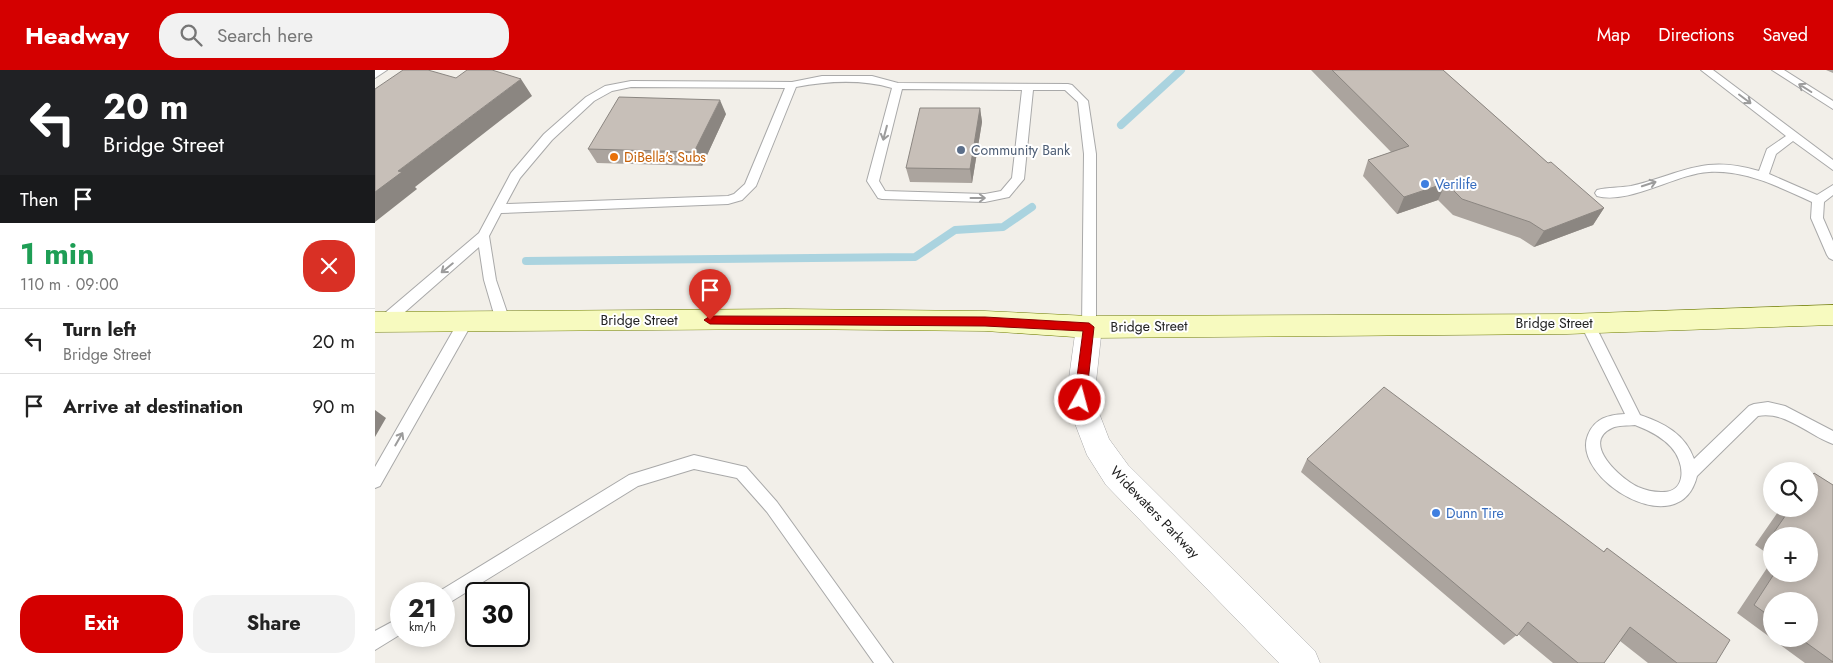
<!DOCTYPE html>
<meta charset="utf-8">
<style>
body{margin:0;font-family:Jost,sans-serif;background:#f2f2f2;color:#222;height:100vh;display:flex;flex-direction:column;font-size:19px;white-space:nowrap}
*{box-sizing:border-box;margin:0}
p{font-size:16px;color:#767676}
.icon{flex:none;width:28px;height:28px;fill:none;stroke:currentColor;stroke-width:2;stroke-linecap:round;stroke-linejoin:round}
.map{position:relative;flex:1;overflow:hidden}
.panel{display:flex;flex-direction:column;background:#fff;width:375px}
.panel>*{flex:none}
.top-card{background:#202124;color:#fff;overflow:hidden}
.controls{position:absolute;left:1388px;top:392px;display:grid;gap:10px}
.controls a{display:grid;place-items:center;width:55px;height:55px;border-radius:50%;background:#fff;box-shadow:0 2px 12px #0003;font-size:25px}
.speed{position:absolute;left:15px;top:512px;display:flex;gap:10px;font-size:25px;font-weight:700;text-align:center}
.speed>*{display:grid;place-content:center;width:65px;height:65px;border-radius:50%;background:#fff;box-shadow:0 2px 12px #0003;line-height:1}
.speed small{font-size:12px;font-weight:400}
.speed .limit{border:2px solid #111;border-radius:8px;background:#fff;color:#111}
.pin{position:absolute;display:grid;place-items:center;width:42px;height:42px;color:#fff;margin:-51px -21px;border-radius:50% 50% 50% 0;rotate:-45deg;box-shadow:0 0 5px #0007}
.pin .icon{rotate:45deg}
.me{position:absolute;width:55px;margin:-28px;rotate:7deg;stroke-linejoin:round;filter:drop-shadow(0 0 4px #0008)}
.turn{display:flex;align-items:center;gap:18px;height:105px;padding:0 20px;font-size:22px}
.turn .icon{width:65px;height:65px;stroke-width:2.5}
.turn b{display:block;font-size:35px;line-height:42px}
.then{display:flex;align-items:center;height:48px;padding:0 20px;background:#0003;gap:10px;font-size:19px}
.round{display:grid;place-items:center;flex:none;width:52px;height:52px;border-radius:20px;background:#f2f2f2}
.overview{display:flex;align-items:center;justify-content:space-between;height:85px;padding:0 20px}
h1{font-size:30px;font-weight:700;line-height:38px;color:#1e9e55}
.primary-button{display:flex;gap:10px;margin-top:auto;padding:10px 20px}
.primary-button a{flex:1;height:58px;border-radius:20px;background:#d40000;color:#fff;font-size:20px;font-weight:700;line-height:58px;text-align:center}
.primary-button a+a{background:#f2f2f2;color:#222}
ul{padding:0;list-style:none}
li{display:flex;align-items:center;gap:15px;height:65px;padding:0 20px;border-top:1px solid #e0e0e0}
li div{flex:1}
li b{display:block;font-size:19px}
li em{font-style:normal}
header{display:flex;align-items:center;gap:30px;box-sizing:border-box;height:70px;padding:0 25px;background:#d40000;color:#fff}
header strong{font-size:24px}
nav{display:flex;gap:28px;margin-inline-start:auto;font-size:18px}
.search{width:350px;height:45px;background:#f2f2f2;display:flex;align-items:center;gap:12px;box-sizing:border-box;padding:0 18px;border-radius:20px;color:#767676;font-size:19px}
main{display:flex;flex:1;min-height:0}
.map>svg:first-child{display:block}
</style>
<header>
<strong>Headway</strong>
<div class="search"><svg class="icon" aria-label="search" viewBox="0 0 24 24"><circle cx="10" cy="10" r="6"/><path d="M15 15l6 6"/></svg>Search here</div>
<nav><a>Map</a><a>Directions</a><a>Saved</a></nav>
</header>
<main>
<section class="panel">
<div class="top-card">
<div class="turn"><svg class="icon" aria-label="left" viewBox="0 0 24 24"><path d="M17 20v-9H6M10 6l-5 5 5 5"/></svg><div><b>20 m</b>Bridge Street</div></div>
<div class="then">Then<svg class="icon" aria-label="arrive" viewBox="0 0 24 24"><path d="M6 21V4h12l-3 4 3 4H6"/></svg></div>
</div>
<div class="overview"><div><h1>1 min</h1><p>110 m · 09:00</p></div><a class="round" style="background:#d93025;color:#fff"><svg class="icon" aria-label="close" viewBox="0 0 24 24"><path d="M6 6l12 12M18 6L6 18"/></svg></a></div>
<ul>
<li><svg class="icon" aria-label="left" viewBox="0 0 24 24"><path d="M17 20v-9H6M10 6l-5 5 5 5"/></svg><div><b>Turn left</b><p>Bridge Street</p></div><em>20 m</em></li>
<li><svg class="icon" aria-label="arrive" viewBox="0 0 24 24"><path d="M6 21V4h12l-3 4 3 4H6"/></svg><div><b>Arrive at destination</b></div><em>90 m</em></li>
</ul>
<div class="primary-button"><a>Exit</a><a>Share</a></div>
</section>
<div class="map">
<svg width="1458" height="593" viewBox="0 0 1458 593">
<rect width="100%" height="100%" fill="#f2efe9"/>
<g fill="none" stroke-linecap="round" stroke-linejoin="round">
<path stroke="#aad3df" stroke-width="8" d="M 746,55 L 806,0
M 151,191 L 540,187 L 580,160 L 628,157 L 657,137"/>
<defs>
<path id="service" d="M 0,0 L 12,0 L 0,8 Z
M 1326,0 L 1338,0 L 1458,90 L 1458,100 L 1418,71 L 1401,84 L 1394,104 L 1442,125 L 1458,115 L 1458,125 L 1449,132 L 1448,148 L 1458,171 L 1458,190 L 1454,188 L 1452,185 L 1436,148 L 1437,132 C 1404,117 1371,100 1334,102 C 1300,104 1254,135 1222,126 L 1220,123 L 1222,120 C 1233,117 1245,118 1256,116 C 1307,104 1328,84 1384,101 L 1392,79 L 1411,66 Z
M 1397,0 L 1409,0 L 1458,31 L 1458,39 Z
M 447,6 L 497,6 L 523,13 L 693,14 L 697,15 L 713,31 L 721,84 L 721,257 L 719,261 L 714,262 L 709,261 L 707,257 L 709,84 L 703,32 L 690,20 L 658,20 L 649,109 L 634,127 L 610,132 L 507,129 L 503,128 L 492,111 L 517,18 C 486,9 453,11 421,17 L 381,116 L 367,130 L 353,134 L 126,143 L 114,166 L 121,210 L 135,251 L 133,255 L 128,256 L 123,255 L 121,251 L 109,210 L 104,177 L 14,256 L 9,257 L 4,256 L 2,252 L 4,248 L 104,163 L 136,103 L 169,64 L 211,27 L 230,16 L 256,11 L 417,12 ZM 256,17 L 410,18 L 370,114 L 359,124 L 353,126 L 131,134 L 145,108 L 177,70 L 219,31 L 237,21 ZM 527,19 L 647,20 L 637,108 L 626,121 L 610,124 L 510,121 L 504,111 Z
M 91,246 L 96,247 L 98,251 L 96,255 L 5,416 L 0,418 L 0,397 L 86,247 Z
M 1212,248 L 1217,249 L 1265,345 C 1289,353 1310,364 1319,389 L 1374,336 L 1379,334 L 1393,332 L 1410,336 L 1458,361 L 1458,374 C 1433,365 1411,341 1383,346 L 1322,406 C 1305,476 1195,408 1213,365 C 1220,348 1233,345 1250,344 L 1205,253 L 1207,249 ZM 1260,355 C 1273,360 1286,366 1296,377 C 1310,392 1313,423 1286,422 C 1278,422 1270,420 1263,417 C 1246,409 1205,373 1237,358 C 1243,355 1253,356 1260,355 Z
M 319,385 L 371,397 L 402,432 L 518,593 L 499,593 L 392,442 L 362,408 L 319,399 L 263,416 L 69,536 L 69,524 L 63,524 L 63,522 L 254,405 Z
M 26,547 L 26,564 L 0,580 L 0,561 Z"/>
<path id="minor" d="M 714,246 L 723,250 L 727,257 L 719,330 L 734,369 L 753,395 L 940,581 L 945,593 L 904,593 L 731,415 L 712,385 L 691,330 L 701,257 L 705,250 Z"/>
<path id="secondary" d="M 1458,235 L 1458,255 L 1192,264 L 714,268 L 610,261 L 410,259 L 0,262 L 0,242 L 410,239 L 610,241 L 714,246 L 1192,244 Z"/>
</defs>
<use href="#service" stroke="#a9a9a9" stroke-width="2"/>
<use href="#minor" stroke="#a9a9a9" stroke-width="1"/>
<use href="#secondary" stroke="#707d05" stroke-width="1"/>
<use href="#service" fill="#fff" fill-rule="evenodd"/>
<use href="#minor" fill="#fff" fill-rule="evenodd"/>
<use href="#secondary" fill="#f7fabf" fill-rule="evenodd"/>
</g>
<path fill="#aba49e" d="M 936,0 L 1068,0 L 1173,93 L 1229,138 L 1218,155 L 1159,177 L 1145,168 L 1078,145 L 1063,130 L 1022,144 L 988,106 L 993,90 L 1016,82 Z
M 1451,0 L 1458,0 L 1458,3 Z
M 605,38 L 607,52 L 597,113 L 535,112 L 531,98 Z
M 351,44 L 327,96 L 222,93 L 213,79 Z
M 932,389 L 1228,482 L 1232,478 L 1341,593 L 1273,593 L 1245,571 L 1229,593 L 1178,593 L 1143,564 L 1129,575 L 926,402 Z
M 1439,403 L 1458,415 L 1458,593 L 1430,593 L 1397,569 L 1434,569 L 1396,531 L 1396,568 L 1362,543 L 1396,492 L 1396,504 L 1434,504 L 1434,466 L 1396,466 L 1396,486 L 1380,475 L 1405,439 L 1434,439 L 1434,406 Z"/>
<path fill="#8b8681" d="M 146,9 L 157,26 L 40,117 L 42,119 L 0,152 L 0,122 L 23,101 Z
M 345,30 L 351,44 L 327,96 L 319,82 Z
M 605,38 L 607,52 L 597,113 L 595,99 Z
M 1071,113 L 1063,130 L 1022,144 L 1029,127 Z
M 1229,138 L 1218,155 L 1159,177 L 1169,161 Z
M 0,340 L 11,348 L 0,367 Z"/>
<path fill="#c7bfb8" stroke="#8b8681" d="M 28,0 L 53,0 L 81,8 L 92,0 L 117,0 L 146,9 L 23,101 L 27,102 L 0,122 L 0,19 Z
M 957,0 L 1068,0 L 1173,93 L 1176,92 L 1229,138 L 1169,161 L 1155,152 L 1087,129 L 1071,113 L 1029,127 L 993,90 L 1034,76 Z
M 244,27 L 345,30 L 319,82 L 213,79 Z
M 545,38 L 605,38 L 595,99 L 531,98 Z
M 1009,317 L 1229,482 L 1232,478 L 1355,570 L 1341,593 L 1302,593 L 1255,557 L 1229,593 L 1203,593 L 1153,552 L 1142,566 L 932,389 Z
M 1439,403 L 1458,415 L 1458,592 L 1426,569 L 1434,569 L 1434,531 L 1396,531 L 1396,547 L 1379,535 L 1399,504 L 1434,504 L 1434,466 L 1399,466 L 1397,465 L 1415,439 L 1434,439 L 1434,410 Z"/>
<defs><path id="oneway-shaft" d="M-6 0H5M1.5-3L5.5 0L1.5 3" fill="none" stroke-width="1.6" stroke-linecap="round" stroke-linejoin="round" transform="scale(1.25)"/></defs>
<g stroke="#9c9c9c">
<use href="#oneway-shaft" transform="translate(1430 18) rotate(-148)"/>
<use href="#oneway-shaft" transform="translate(1370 29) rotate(37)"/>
<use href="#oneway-shaft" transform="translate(510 63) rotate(105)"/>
<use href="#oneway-shaft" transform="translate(1274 114) rotate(-18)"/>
<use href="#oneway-shaft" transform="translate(603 128)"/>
<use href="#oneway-shaft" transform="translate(72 198) rotate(141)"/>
<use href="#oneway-shaft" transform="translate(24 369) rotate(-60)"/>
</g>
<path fill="#d40000" stroke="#8a0000" d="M 335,246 L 610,247 L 714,253 L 719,257 L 711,330 L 709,333 L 701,333 L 699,330 L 708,261 L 610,256 L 335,254 L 329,250 Z"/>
<circle fill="#5c6f8a" stroke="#fff" stroke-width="2" cx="586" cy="80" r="5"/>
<circle fill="#e8710a" stroke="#fff" stroke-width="2" cx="239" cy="87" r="5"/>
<g fill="#3f7fe0" stroke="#fff" stroke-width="2">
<circle cx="1050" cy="114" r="5"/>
<circle cx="1061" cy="443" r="5"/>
</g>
<g text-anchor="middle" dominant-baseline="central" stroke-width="4" stroke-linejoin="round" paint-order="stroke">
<g font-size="14" fill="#4e5e75" stroke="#fff" text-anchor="start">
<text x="596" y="80">Community Bank</text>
</g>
<g font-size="14" fill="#c56008" stroke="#fff" text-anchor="start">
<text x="249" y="87">DiBella's Subs</text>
</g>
<g font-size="14" fill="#366cbe" stroke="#fff" text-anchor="start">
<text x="1060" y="114">Verilife</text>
<text x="1071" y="443">Dunn Tire</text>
</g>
<g font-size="14" fill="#222" stroke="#fff">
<text x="264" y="250">Bridge Street</text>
<text x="1179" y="253">Bridge Street</text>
<text transform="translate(774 256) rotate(-1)">Bridge Street</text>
<text transform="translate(780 442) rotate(46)">Widewaters Parkway</text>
</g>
</g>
</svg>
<div class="controls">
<a><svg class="icon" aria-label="search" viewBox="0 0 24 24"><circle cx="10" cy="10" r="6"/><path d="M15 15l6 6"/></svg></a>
<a>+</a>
<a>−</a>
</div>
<div class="speed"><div>21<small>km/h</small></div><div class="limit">30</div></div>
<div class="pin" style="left:335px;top:250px;background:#d93025"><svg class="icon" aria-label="arrive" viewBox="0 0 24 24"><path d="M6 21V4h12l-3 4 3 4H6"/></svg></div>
<svg class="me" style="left:705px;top:330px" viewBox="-20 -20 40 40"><circle r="17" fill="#d40000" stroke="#fff" stroke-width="3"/><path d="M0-11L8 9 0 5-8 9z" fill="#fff"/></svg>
</div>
</main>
